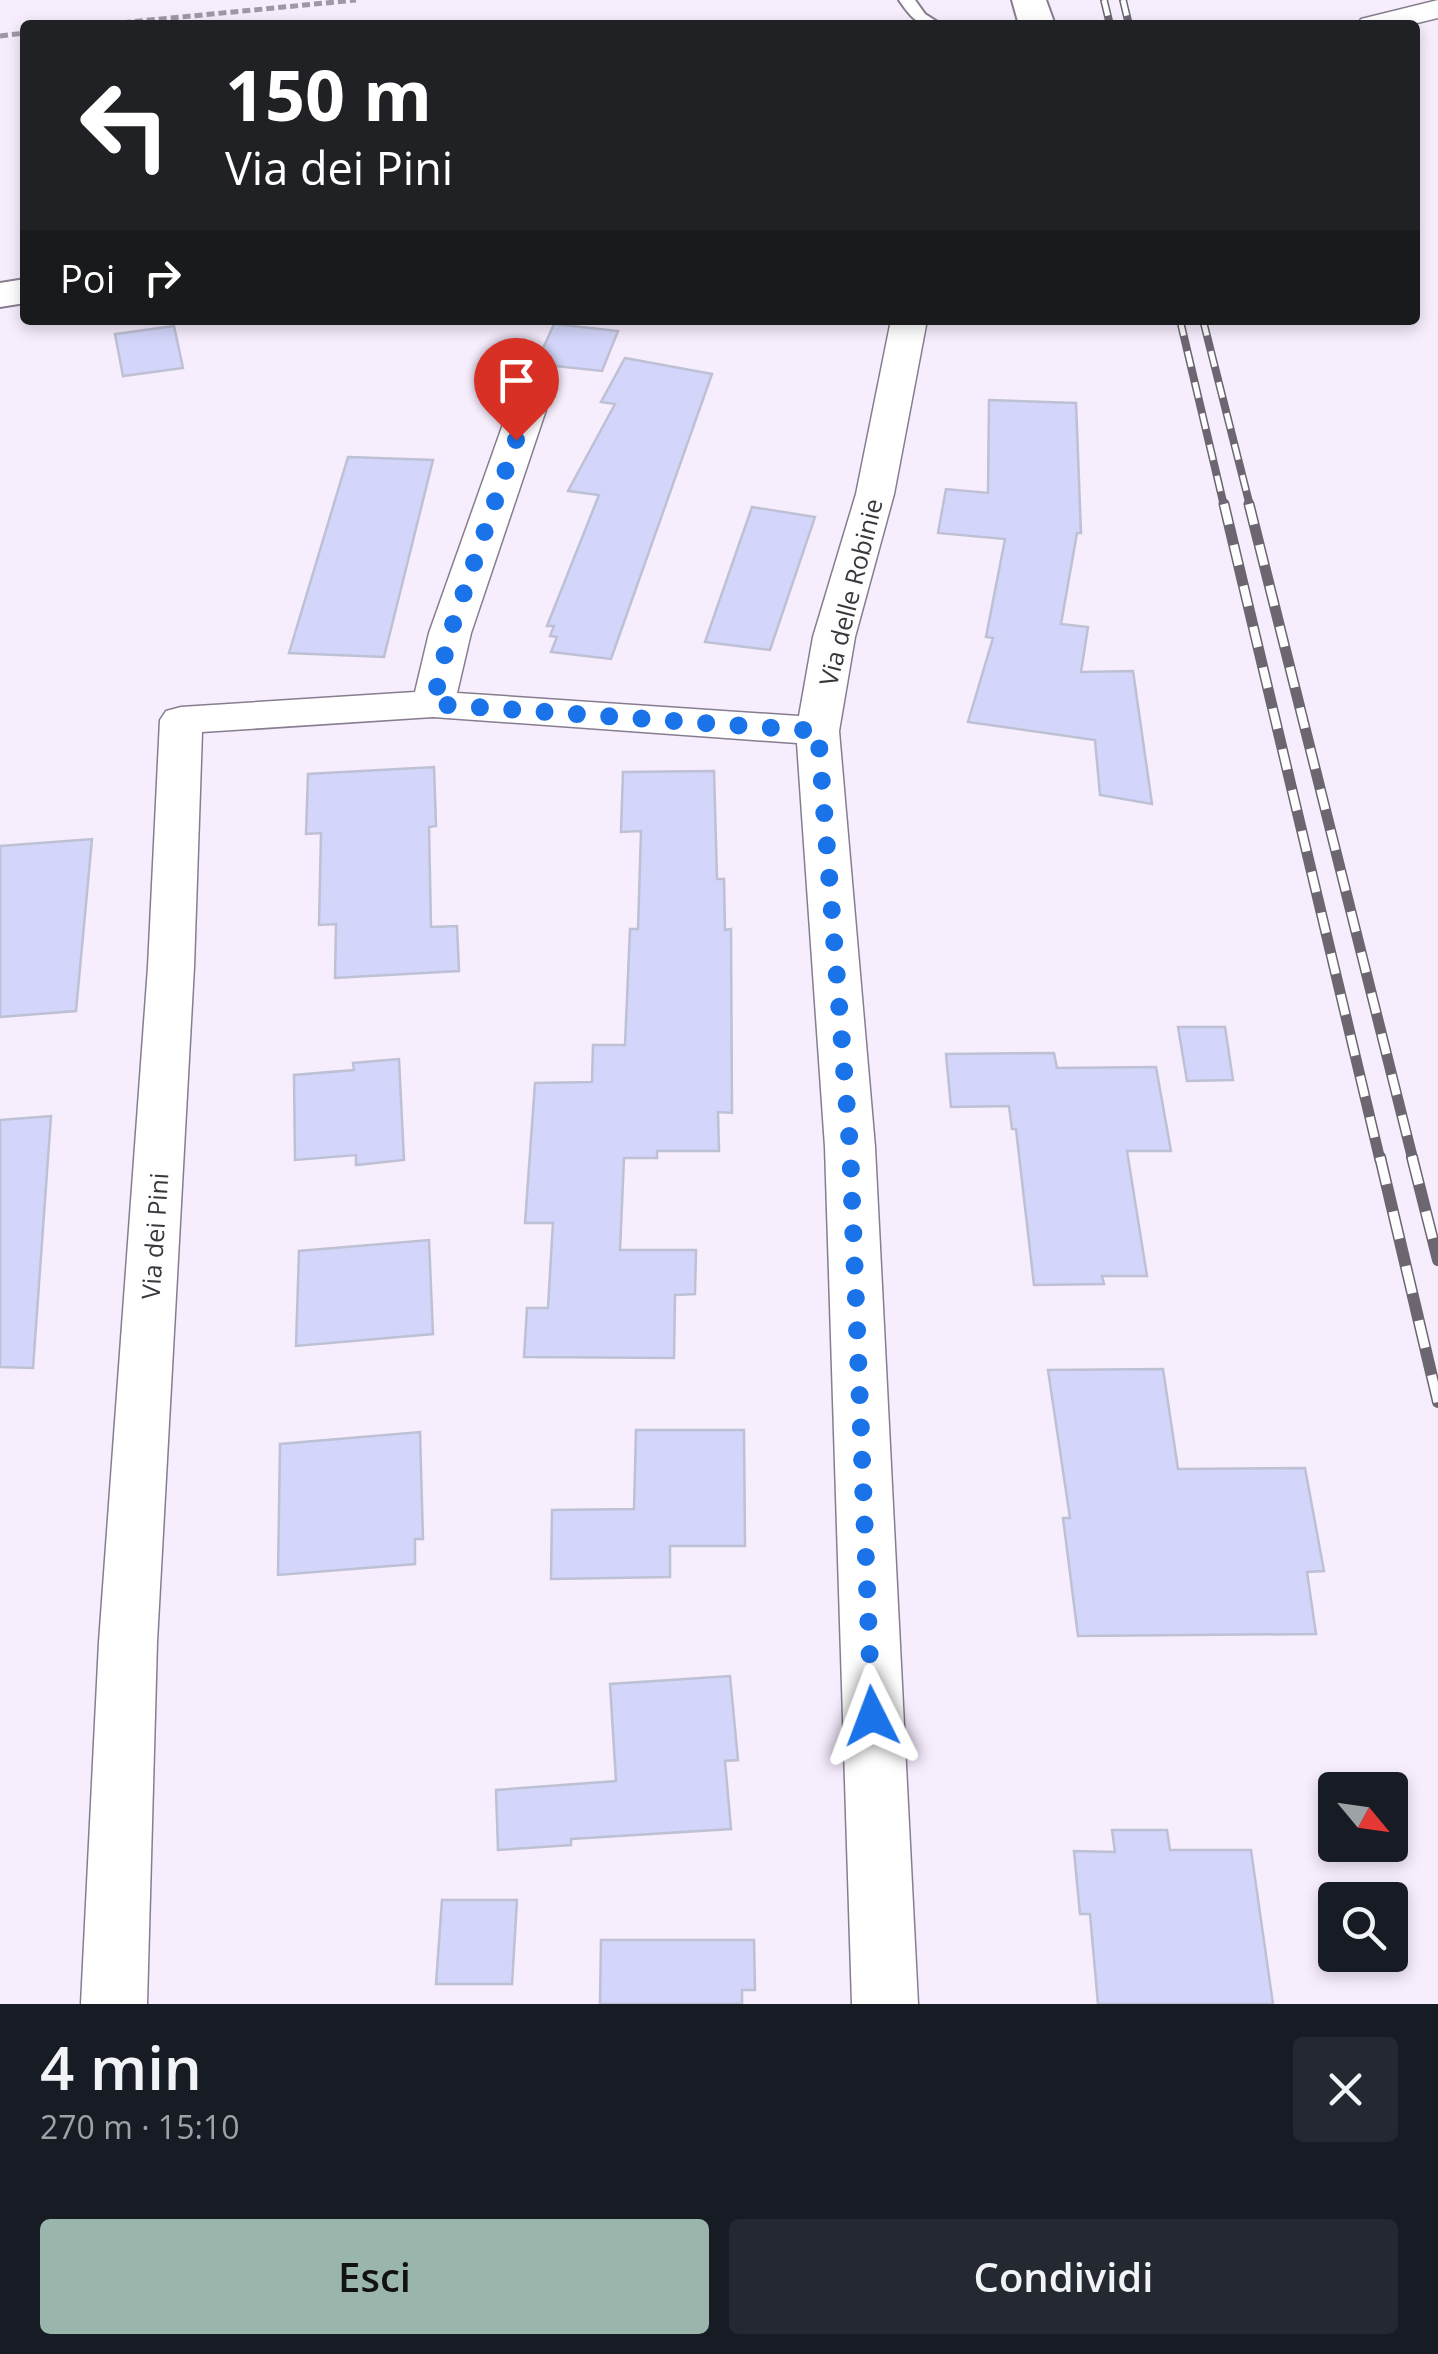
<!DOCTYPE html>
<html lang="it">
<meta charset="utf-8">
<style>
body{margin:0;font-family:"Open Sans",sans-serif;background:#242831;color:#f1f3f6;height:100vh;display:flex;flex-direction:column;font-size:38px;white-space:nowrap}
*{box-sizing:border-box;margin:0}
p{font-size:32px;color:#9ea1a6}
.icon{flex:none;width:55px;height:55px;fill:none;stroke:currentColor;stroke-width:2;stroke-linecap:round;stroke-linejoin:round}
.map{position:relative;height:2004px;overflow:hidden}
.details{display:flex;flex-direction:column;background:#171b24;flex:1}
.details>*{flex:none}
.banner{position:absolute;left:20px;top:20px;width:1400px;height:305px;border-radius:10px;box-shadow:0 5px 15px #0003;background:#202124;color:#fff;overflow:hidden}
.needle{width:65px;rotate:119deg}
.tools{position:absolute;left:1318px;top:1772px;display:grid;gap:20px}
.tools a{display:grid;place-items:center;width:90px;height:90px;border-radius:10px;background:#171b24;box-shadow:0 5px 15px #0003;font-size:50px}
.pin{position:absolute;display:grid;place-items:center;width:85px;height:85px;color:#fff;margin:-102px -42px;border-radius:50% 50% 50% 0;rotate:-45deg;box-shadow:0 0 10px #0007}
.pin .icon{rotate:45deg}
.me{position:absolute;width:110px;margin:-55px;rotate:357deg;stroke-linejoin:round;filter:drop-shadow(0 0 8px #0008)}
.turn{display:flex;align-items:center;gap:35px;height:210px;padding:0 40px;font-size:45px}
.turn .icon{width:130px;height:130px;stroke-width:2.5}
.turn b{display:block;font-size:70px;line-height:85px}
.then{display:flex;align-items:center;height:95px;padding:0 40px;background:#0003;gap:20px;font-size:38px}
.round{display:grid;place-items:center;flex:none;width:105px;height:105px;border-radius:10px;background:#242831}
.headline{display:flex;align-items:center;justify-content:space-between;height:170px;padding:0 40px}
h1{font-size:60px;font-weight:600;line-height:75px}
.action{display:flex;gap:20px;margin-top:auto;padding:20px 40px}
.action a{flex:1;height:115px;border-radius:10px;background:#9ab5ac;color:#111;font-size:40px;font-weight:600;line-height:115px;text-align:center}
.action a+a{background:#242831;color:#f1f3f6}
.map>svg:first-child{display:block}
</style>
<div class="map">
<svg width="1438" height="2004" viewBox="0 0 1438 2004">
<rect width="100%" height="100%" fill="#f6edfd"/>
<path fill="#d3d6fa" stroke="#bec0d4" stroke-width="2.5" d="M 554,324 L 618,331 L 602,371 L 536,364 Z
M 174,326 L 183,368 L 123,376 L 115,334 Z
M 625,358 L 712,374 L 611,659 L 551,652 L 557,637 L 550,636 L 554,626 L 547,626 L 599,495 L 568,491 L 615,404 L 601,402 Z
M 989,400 L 1076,403 L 1081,533 L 1077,533 L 1061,624 L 1088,627 L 1081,672 L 1133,671 L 1152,804 L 1100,795 L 1095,740 L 968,722 L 993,638 L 986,637 L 1005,539 L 938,533 L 946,489 L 988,493 Z
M 348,457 L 433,460 L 384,657 L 289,653 Z
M 752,507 L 815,517 L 770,650 L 705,642 Z
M 434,767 L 436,826 L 429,827 L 431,927 L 457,926 L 459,971 L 335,978 L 336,924 L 319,925 L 321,833 L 306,834 L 308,774 Z
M 714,771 L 717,879 L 724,879 L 725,930 L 731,929 L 732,1113 L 718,1112 L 719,1151 L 657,1151 L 657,1158 L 624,1158 L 620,1250 L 696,1250 L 695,1294 L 675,1295 L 674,1358 L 524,1357 L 527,1308 L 548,1308 L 553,1223 L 525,1223 L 535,1083 L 592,1082 L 593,1045 L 625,1045 L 630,929 L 638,929 L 641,831 L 621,832 L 623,772 Z
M 92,839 L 76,1011 L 0,1017 L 0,846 Z
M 1178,1027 L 1225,1027 L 1233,1080 L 1187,1081 Z
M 1054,1053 L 1057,1068 L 1156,1067 L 1171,1151 L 1127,1151 L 1147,1276 L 1102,1276 L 1104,1284 L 1034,1285 L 1016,1129 L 1012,1129 L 1009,1106 L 951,1107 L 946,1054 Z
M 399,1059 L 404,1160 L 356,1165 L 356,1155 L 295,1160 L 294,1075 L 354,1070 L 353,1063 Z
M 51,1116 L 33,1368 L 0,1367 L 0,1120 Z
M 429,1240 L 433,1334 L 296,1346 L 299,1251 Z
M 1163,1369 L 1178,1469 L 1305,1468 L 1324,1571 L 1307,1572 L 1316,1634 L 1078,1636 L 1063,1518 L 1070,1518 L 1048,1370 Z
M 636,1430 L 744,1430 L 745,1546 L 670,1546 L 670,1577 L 551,1579 L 552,1510 L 634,1509 Z
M 420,1432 L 423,1539 L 415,1539 L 415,1564 L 278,1575 L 280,1444 Z
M 730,1676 L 738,1760 L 725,1761 L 731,1829 L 571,1839 L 571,1845 L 498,1850 L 496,1790 L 616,1781 L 610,1684 Z
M 1112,1830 L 1167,1830 L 1170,1850 L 1251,1850 L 1273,2004 L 1098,2004 L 1090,1914 L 1080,1914 L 1074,1851 L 1115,1852 Z
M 442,1900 L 517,1900 L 512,1984 L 436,1984 Z
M 601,1940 L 754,1940 L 755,1990 L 742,1990 L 742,2004 L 600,2004 Z"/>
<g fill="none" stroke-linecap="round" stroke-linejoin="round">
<defs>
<path id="lane" d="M 899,0 L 915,0 L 925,14 L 939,23 C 919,29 910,16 899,0 Z"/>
<path id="street" d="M 1438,0 L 1438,18 L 1409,25 L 1357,25 L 1361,19 Z
M 891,320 L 927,320 L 894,494 L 855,637 L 839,731 L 875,1147 L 918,2004 L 852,2004 L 825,1147 L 797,743 L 433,717 L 202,732 L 194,967 L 157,1642 L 147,2004 L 81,2004 L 99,1642 L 148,967 L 160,720 L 166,711 L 181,707 L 415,692 L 429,633 L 508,410 L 514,402 L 527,399 L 540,402 L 546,410 L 471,633 L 457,693 L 799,716 L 813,637 L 856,494 Z"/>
<path id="secondary" d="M 1012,0 L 1046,0 L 1055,25 L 1019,25 Z
M 25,279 L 25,303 L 0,307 L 0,283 Z"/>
</defs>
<use href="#lane" stroke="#877d8f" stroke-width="4"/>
<use href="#street" stroke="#877d8f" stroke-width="3"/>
<use href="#secondary" stroke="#877d8f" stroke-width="4"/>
<path stroke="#9f98a4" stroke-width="5" stroke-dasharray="8 4" stroke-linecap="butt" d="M 99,25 L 356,0
M 0,36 L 25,33"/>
<use href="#lane" fill="#fff" fill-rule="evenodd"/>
<use href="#street" fill="#fff" fill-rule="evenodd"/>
<use href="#secondary" fill="#fff" fill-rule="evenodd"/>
<defs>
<path id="rail-far2" d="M 1104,0 L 1110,25
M 1123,0 L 1129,25
M 1180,320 L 1224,506
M 1203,320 L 1250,506"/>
<path id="rail-far1" d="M 1224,504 L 1380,1160
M 1249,504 L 1413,1160"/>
<path id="rail" d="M 1380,1157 L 1438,1402
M 1412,1157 L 1438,1260"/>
</defs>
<use href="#rail-far2" stroke="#6c6670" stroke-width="8"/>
<use href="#rail-far1" stroke="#6c6670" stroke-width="11"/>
<use href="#rail" stroke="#6c6670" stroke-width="12"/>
<use href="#rail-far2" stroke="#fefefe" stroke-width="5" stroke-dasharray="16" stroke-linecap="butt"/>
<use href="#rail-far1" stroke="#fefefe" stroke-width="8" stroke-dasharray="21" stroke-linecap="butt"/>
<use href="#rail" stroke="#fefefe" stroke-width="9" stroke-dasharray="28" stroke-linecap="butt"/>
</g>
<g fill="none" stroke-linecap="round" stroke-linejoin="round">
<path stroke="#1a73e8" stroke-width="18" stroke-dasharray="0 32.4" d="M 516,440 L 450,633 L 433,704 L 818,731 L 850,1147 L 872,1716"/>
</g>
<g text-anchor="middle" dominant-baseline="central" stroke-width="9" stroke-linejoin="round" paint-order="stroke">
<g font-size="25" fill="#3b363e" stroke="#fefefe">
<text transform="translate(850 592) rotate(-76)">Via delle Robinie</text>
<text transform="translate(154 1236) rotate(-86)">Via dei Pini</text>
</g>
</g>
</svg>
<div class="tools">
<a><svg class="needle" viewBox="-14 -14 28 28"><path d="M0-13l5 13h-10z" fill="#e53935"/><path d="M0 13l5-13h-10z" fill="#9ea1a6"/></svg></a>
<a><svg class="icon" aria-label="search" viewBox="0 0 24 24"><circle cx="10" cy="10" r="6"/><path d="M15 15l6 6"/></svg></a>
</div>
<div class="pin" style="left:516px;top:440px;background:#d93025"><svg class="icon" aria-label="arrive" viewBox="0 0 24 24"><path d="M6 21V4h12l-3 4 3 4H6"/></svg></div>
<svg class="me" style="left:872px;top:1716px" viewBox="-20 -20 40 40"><path d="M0-17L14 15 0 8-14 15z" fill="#1a73e8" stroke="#fff" stroke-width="4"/></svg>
<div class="banner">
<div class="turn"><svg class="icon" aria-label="left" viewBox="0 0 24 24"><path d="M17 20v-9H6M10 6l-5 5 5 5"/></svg><div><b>150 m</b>Via dei Pini</div></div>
<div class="then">Poi<svg class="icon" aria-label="right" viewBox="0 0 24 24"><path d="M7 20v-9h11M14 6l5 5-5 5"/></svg></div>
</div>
</div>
<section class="details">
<div class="headline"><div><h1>4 min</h1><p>270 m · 15:10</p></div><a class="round"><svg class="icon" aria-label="close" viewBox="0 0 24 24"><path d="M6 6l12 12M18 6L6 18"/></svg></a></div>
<div class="action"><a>Esci</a><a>Condividi</a></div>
</section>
